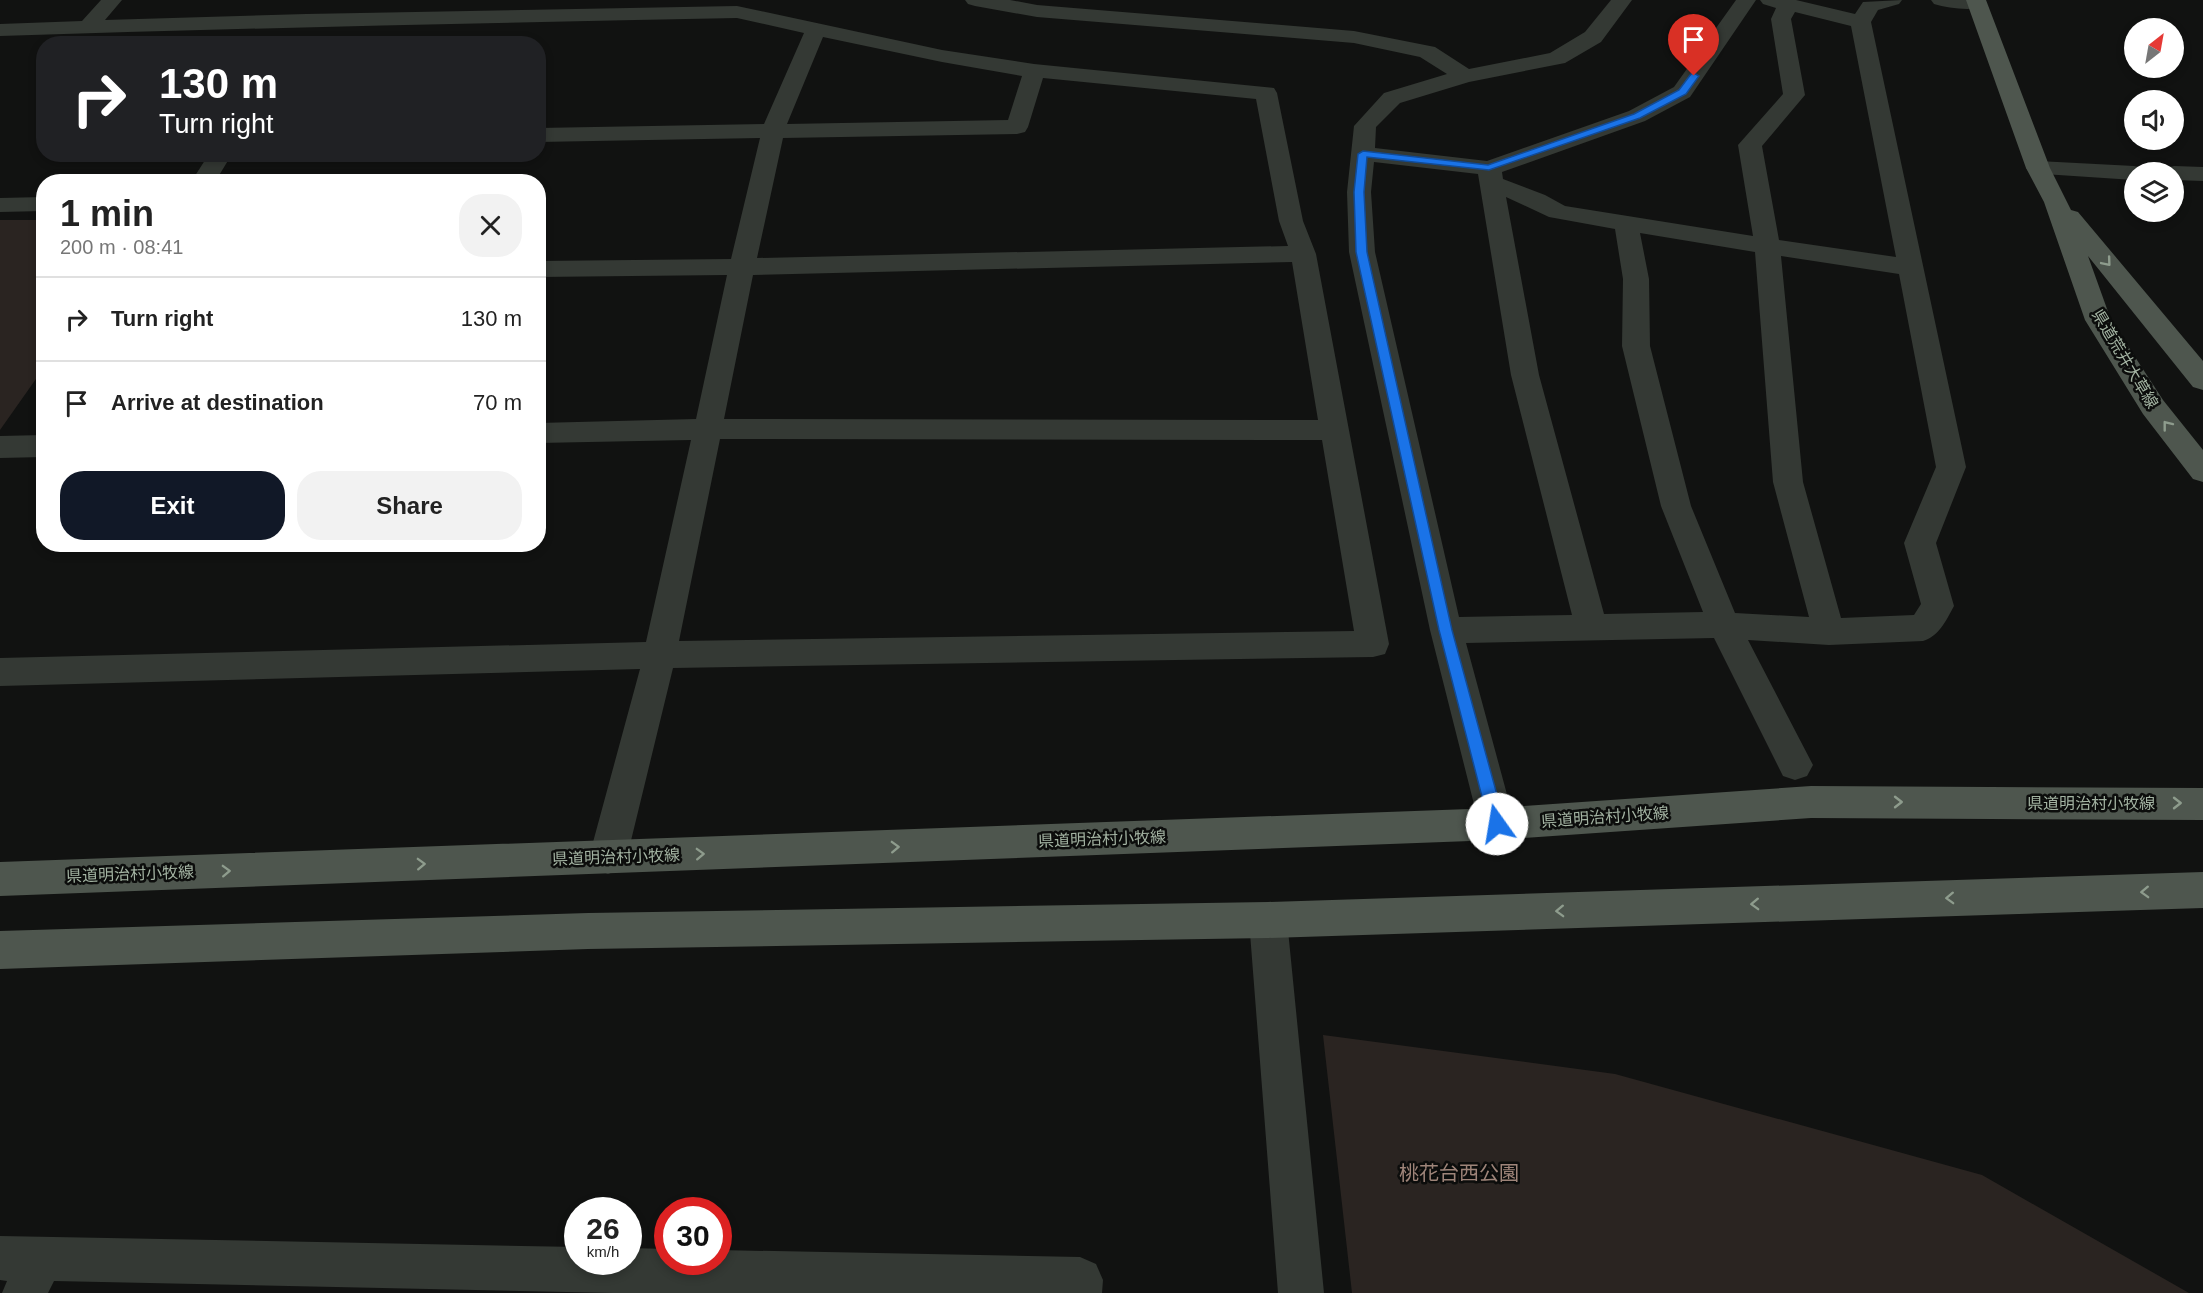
<!DOCTYPE html>
<meta charset="utf-8">
<style>
body{margin:0;font-family:Helvetica,"Noto Sans JP",sans-serif;background:#f2f2f2;color:#222;height:100vh;display:flex;flex-direction:column;font-size:22px;white-space:nowrap}
*{box-sizing:border-box;margin:0}
p{font-size:20px;color:#767676}
.icon{flex:none;width:33px;height:33px;fill:none;stroke:currentColor;stroke-width:2;stroke-linecap:round;stroke-linejoin:round}
.map{position:relative;flex:1;overflow:hidden}
.details{position:absolute;left:36px;top:174px;width:510px;height:378px;display:flex;flex-direction:column;background:#fff;border-radius:24px;box-shadow:0 3px 9px #0003}
.details>*{flex:none}
.banner{position:absolute;left:36px;top:36px;width:510px;height:126px;border-radius:24px;box-shadow:0 3px 9px #0003;background:#202124;color:#fff;overflow:hidden}
.needle{width:39px;rotate:31deg}
.buttons{position:absolute;left:2124px;top:18px;display:grid;gap:12px}
.buttons a{display:grid;place-items:center;width:60px;height:60px;border-radius:50%;background:#fff;box-shadow:0 3px 9px #0003;font-size:30px}
.speed{position:absolute;left:564px;top:1197px;display:flex;gap:12px;font-size:30px;font-weight:700;text-align:center}
.speed>*{display:grid;place-content:center;width:78px;height:78px;border-radius:50%;background:#fff;box-shadow:0 3px 9px #0003;line-height:1}
.speed small{font-size:15px;font-weight:400}
.speed .limit{border:9px solid #d22;background:#fff;color:#111}
.pin{position:absolute;display:grid;place-items:center;width:51px;height:51px;color:#fff;margin:-62px -26px;border-radius:50% 50% 50% 0;rotate:-45deg;box-shadow:0 0 6px #0007}
.pin .icon{rotate:45deg}
.me{position:absolute;width:66px;margin:-33px;rotate:347deg;stroke-linejoin:round;filter:drop-shadow(0 0 4px #0008)}
.turn{display:flex;align-items:center;gap:21px;height:126px;padding:0 24px;font-size:27px}
.turn .icon{width:78px;height:78px;stroke-width:2.5}
.turn b{display:block;font-size:42px;line-height:51px}
.round{display:grid;place-items:center;flex:none;width:63px;height:63px;border-radius:24px;background:#f2f2f2}
.overview{display:flex;align-items:center;justify-content:space-between;height:102px;padding:0 24px}
h1{font-size:36px;font-weight:800;line-height:45px}
.action{display:flex;gap:12px;margin-top:auto;padding:12px 24px}
.action a{flex:1;height:69px;border-radius:24px;background:#111827;color:#fff;font-size:24px;font-weight:800;line-height:69px;text-align:center}
.action a+a{background:#f2f2f2;color:#222}
ul{padding:0;list-style:none}
li{display:flex;align-items:center;gap:18px;height:84px;padding:0 24px;border-top:2px solid #e0e0e0}
li div{flex:1}
li b{display:block;font-size:22px}
li em{font-style:normal}
.map>svg:first-child{display:block}
</style>
<div class="map">
<svg width="2203" height="1293" viewBox="0 0 2203 1293">
<rect width="100%" height="100%" fill="#111211"/>
<path fill="#2a2421" d="M 0,220 L 44,220 L 43,369 L 0,430 Z
M 1323,1035 L 1615,1074 L 1982,1175 L 2189,1293 L 1352,1293 Z"/>
<g fill="none" stroke-linecap="round" stroke-linejoin="round">
<path fill="#343934" fill-rule="evenodd" d="M 101,0 L 122,0 L 105,20 L 306,14 L 737,6 L 942,50 L 1034,64 L 1274,88 L 1277,93 L 1303,221 L 1316,254 L 1389,644 L 1385,654 L 1373,657 L 673,668 L 627,857 L 621,869 L 608,874 L 595,869 L 589,857 L 640,669 L 0,686 L 0,658 L 646,642 L 691,440 L 538,443 L 538,423 L 696,419 L 727,275 L 538,277 L 538,261 L 731,259 L 760,138 L 538,142 L 538,128 L 764,124 L 804,33 L 737,18 C 491,23 245,28 0,36 L 0,24 L 82,21 ZM 823,37 L 942,62 L 1022,76 L 1008,120 L 787,124 ZM 1043,78 L 1256,99 L 1279,221 L 1288,246 L 757,258 L 783,138 L 1017,134 L 1025,132 L 1028,127 ZM 1292,262 L 1318,420 L 724,419 L 753,275 ZM 720,439 L 1322,440 L 1354,631 L 679,641 Z
M 965,0 L 1010,0 L 1037,5 L 1354,31 L 1435,47 L 1469,69 L 1550,53 L 1585,32 L 1611,0 L 1632,0 L 1601,42 L 1565,63 L 1469,82 L 1400,103 L 1376,127 L 1375,148 L 1487,161 L 1629,111 L 1674,87 L 1736,0 L 1756,0 L 1690,97 L 1645,121 L 1502,172 L 1503,179 L 1545,195 L 1565,206 L 1753,236 L 1738,145 L 1783,94 L 1771,19 L 1776,8 L 1763,4 L 1760,0 L 1796,0 L 1855,14 L 1863,2 L 1902,0 L 1899,4 L 1878,10 L 1871,22 L 1966,467 L 1936,543 L 1954,606 C 1946,621 1939,636 1923,641 L 1829,645 L 1748,640 L 1813,765 L 1807,776 L 1795,780 L 1783,776 L 1714,638 L 1466,643 L 1515,824 L 1510,836 L 1497,840 L 1484,836 L 1479,824 L 1430,630 L 1349,252 L 1347,192 L 1354,126 L 1384,93 L 1447,74 L 1420,57 L 1354,43 L 1037,17 L 975,6 L 968,4 ZM 1795,12 L 1851,26 L 1896,257 L 1779,240 L 1762,146 L 1805,95 L 1791,19 ZM 1374,162 L 1478,174 L 1511,375 L 1572,615 L 1459,617 L 1375,252 L 1371,192 ZM 1506,197 L 1549,217 L 1615,229 L 1623,279 L 1622,346 L 1661,506 L 1703,612 L 1604,614 L 1539,375 ZM 1640,233 L 1755,252 L 1773,482 L 1809,617 L 1735,613 L 1691,506 L 1650,346 L 1649,279 ZM 1781,256 L 1899,274 L 1936,467 L 1904,543 L 1921,604 L 1914,615 L 1841,618 L 1803,482 Z
M 1931,0 L 1984,0 L 1986,3 L 1983,7 C 1969,11 1948,8 1934,4 Z
M 209,154 L 232,154 L 215,182 L 191,182 Z
M 2038,161 L 2134,166 L 2142,168 L 2146,172 L 2134,172 L 2134,180 L 2030,173 L 2026,168 L 2030,163 Z
M 2174,166 L 2203,167 L 2203,181 L 2174,180 L 2174,172 L 2162,172 L 2166,168 Z
M 44,197 L 44,211 L 0,212 L 0,198 Z
M 44,435 L 44,457 L 0,458 L 0,436 Z
M 1268,902 L 1282,907 L 1287,920 L 1324,1293 L 1278,1293 L 1249,920 L 1254,907 Z
M 0,1236 L 578,1247 L 578,1262 L 628,1262 L 628,1248 L 668,1249 L 668,1262 L 718,1262 L 718,1250 L 1080,1257 L 1096,1264 L 1103,1280 L 1102,1293 L 613,1293 L 54,1281 L 48,1293 L 2,1293 L 7,1281 L 0,1280 Z"/>
<path fill="#4e564e" fill-rule="evenodd" d="M 1966,0 L 1986,0 L 2050,168 L 2071,210 L 2078,212 L 2203,361 L 2203,390 L 2193,387 L 2088,256 L 2111,320 L 2163,400 L 2203,450 L 2203,482 L 2193,479 L 2143,414 L 2085,320 L 2044,202 L 2026,168 Z
M 1811,786 L 2203,788 L 2203,820 L 1811,818 L 1497,840 L 0,896 L 0,862 L 1497,808 Z
M 2203,872 L 2203,908 L 1268,938 L 588,949 L 0,969 L 0,931 L 588,913 L 1268,902 Z"/>
</g>
<defs><path id="oneway-chevron" d="M-2-3.5L2.5 0L-2 3.5" fill="none" stroke-width="1.6" stroke-linecap="round" stroke-linejoin="round" transform="scale(1.5)"/></defs>
<g stroke="#8e9c8d">
<use href="#oneway-chevron" transform="translate(2107 262) rotate(50)"/>
<use href="#oneway-chevron" transform="translate(2167 425) rotate(-128)"/>
<use href="#oneway-chevron" transform="translate(1898 802)"/>
<use href="#oneway-chevron" transform="translate(2177 803)"/>
<use href="#oneway-chevron" transform="translate(895 847) rotate(-2)"/>
<use href="#oneway-chevron" transform="translate(700 854) rotate(-2)"/>
<use href="#oneway-chevron" transform="translate(421 864) rotate(-2)"/>
<use href="#oneway-chevron" transform="translate(226 871) rotate(-2)"/>
<use href="#oneway-chevron" transform="translate(2145 892) rotate(178)"/>
<use href="#oneway-chevron" transform="translate(1950 898) rotate(178)"/>
<use href="#oneway-chevron" transform="translate(1755 904) rotate(178)"/>
<use href="#oneway-chevron" transform="translate(1560 911) rotate(178)"/>
</g>
<path fill="#1a73e8" stroke="#114b97" stroke-width="1.5" d="M 1694,73 L 1699,76 L 1686,94 L 1640,118 L 1489,170 L 1367,157 L 1364,192 L 1367,252 L 1452,630 L 1505,824 L 1502,829 L 1497,831 L 1492,829 L 1489,824 L 1439,630 L 1356,252 L 1354,192 L 1358,154 L 1363,151 L 1488,165 L 1634,114 L 1679,90 L 1691,74 Z"/>
<g text-anchor="middle" dominant-baseline="central" stroke-width="5" stroke-linejoin="round" paint-order="stroke">
<g font-size="16" fill="#a3b3a2" stroke="#0c0d0c">
<text transform="translate(2125 359) rotate(59)">県道荒井大草線</text>
<text x="2091" y="803">県道明治村小牧線</text>
<text transform="translate(1605 817) rotate(-4)">県道明治村小牧線</text>
<text transform="translate(1102 839) rotate(-2)">県道明治村小牧線</text>
<text transform="translate(616 857) rotate(-2)">県道明治村小牧線</text>
<text transform="translate(130 874) rotate(-2)">県道明治村小牧線</text>
</g>
<g font-size="20" fill="#9e8479" stroke="#0c0d0c">
<text x="1459" y="1173">桃花台西公園</text>
</g>
</g>
</svg>
<div class="buttons">
<a><svg class="needle" viewBox="-14 -14 28 28"><path d="M0-13l5 13h-10z" fill="#e53935"/><path d="M0 13l5-13h-10z" fill="#767676"/></svg></a>
<a><svg class="icon" aria-label="sound" viewBox="0 0 24 24"><path d="M4 9h4l5-4v14l-5-4H4zM17 9q2 3 0 6"/></svg></a>
<a><svg class="icon" aria-label="layers" viewBox="0 0 24 24"><path d="M12 4l9 5-9 5-9-5zM3 14l9 5 9-5"/></svg></a>
</div>
<div class="speed"><div>26<small>km/h</small></div><div class="limit">30</div></div>
<div class="pin" style="left:1694px;top:76px;background:#d93025"><svg class="icon" aria-label="arrive" viewBox="0 0 24 24"><path d="M6 21V4h12l-3 4 3 4H6"/></svg></div>
<svg class="me" style="left:1497px;top:824px" viewBox="-20 -20 40 40"><circle r="19" fill="#fff"/><path d="M0-13L10 11 0 6-10 11z" fill="#1a73e8"/></svg>
<div class="banner">
<div class="turn"><svg class="icon" aria-label="right" viewBox="0 0 24 24"><path d="M7 20v-9h11M14 6l5 5-5 5"/></svg><div><b>130 m</b>Turn right</div></div>
</div>
<section class="details">
<div class="overview"><div><h1>1 min</h1><p>200 m · 08:41</p></div><a class="round"><svg class="icon" aria-label="close" viewBox="0 0 24 24"><path d="M6 6l12 12M18 6L6 18"/></svg></a></div>
<ul>
<li><svg class="icon" aria-label="right" viewBox="0 0 24 24"><path d="M7 20v-9h11M14 6l5 5-5 5"/></svg><div><b>Turn right</b></div><em>130 m</em></li>
<li><svg class="icon" aria-label="arrive" viewBox="0 0 24 24"><path d="M6 21V4h12l-3 4 3 4H6"/></svg><div><b>Arrive at destination</b></div><em>70 m</em></li>
</ul>
<div class="action"><a>Exit</a><a>Share</a></div>
</section>
</div>
